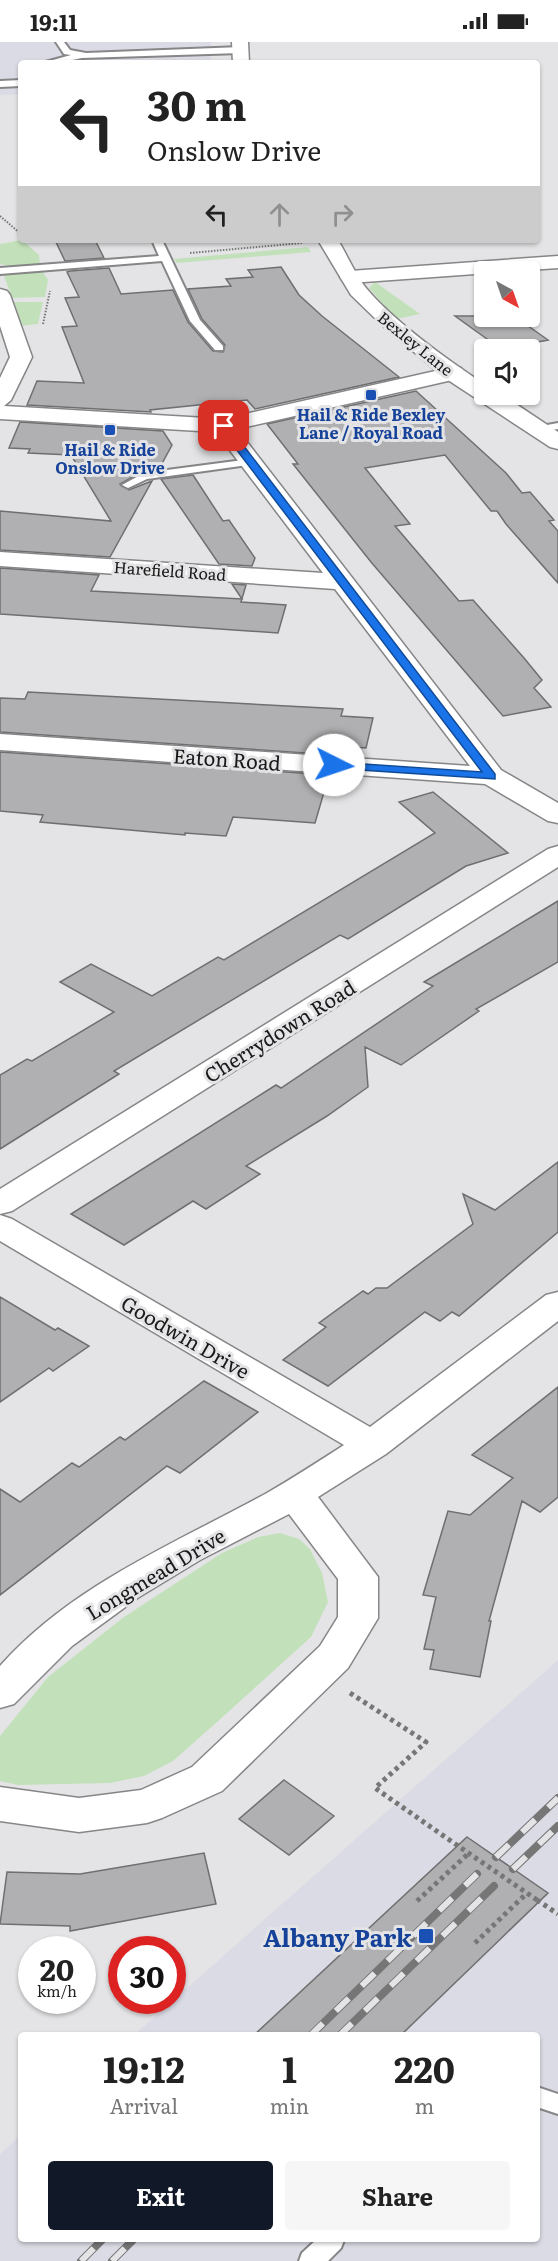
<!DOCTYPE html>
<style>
body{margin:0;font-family:Literata,serif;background:#f6f6f6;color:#222;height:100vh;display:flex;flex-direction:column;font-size:22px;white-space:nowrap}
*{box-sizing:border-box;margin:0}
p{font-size:20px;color:#767676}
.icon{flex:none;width:33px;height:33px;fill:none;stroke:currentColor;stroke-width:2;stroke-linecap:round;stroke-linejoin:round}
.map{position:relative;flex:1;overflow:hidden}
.details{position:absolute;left:18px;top:1990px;width:522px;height:210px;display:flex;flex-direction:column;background:#fff;border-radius:6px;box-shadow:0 2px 4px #0004}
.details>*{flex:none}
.guide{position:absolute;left:18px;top:18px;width:522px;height:183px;border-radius:6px;box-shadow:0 2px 4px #0004;background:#fff;color:#222;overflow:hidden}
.needle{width:39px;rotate:140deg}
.fabs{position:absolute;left:474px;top:219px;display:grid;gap:12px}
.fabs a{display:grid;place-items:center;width:66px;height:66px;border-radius:6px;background:#fff;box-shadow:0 2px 4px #0004;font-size:30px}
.speed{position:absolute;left:18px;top:1894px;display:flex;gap:12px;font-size:30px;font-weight:700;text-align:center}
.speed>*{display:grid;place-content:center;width:78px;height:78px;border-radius:50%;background:#fff;box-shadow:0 2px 4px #0004;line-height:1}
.speed small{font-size:15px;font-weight:400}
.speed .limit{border:9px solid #d22;background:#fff;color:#111}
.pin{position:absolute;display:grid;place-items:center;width:51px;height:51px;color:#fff;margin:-26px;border-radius:12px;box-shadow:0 3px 9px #0006}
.me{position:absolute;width:66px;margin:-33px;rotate:94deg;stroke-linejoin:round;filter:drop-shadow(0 0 4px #0008)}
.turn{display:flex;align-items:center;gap:21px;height:126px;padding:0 30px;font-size:27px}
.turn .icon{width:78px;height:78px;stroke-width:2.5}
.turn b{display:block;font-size:42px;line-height:51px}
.lanes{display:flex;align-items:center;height:57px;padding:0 30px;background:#0003;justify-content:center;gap:30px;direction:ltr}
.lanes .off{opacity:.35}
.eta{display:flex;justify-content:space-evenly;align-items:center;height:102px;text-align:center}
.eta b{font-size:36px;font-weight:700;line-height:42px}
.cta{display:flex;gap:12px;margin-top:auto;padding:12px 30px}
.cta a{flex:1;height:69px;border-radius:6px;background:#111827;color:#fff;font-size:24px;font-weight:700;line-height:69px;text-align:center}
.cta a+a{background:#f6f6f6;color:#222}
.status{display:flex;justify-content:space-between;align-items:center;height:42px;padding:0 30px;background:#fff;direction:ltr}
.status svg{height:16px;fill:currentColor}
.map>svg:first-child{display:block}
</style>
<div class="status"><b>19:11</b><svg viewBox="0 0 49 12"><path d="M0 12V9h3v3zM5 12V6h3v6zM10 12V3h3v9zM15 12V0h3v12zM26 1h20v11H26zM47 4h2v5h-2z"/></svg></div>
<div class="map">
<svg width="558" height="2219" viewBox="0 0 558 2219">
<rect width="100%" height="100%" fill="#e4e4e6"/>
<path fill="#dbdbe5" d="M 0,0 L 211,0 L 211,21 L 21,21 L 21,52 L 0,53 Z
M 558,1618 L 558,2219 L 0,2219 L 0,2112 L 21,2093 L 21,2198 L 537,2198 L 537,1994 L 134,1993 Z"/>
<path fill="#c2e1ba" d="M 22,198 L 39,213 L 40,223 L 10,224 L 0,222 L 0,202 Z
M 308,205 L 311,210 L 177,221 L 174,217 Z
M 42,229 L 48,238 L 45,255 L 12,256 L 4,234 L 12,231 Z
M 375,240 L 420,272 L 396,277 L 369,246 Z
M 13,260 L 43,260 L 38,282 L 19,284 Z
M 280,1491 L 299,1497 L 310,1507 L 322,1531 L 328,1560 L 311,1595 L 216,1681 L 173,1719 L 144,1734 L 110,1741 L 18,1743 L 0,1739 L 0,1694 L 48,1635 L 124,1575 L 222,1511 L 258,1495 Z"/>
<path fill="#b0b0b2" stroke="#6f6f71" stroke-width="1.5" d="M 55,198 L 95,198 L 104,216 L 65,219 Z
M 281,225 L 299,253 L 322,274 L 399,335 L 255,367 L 247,358 L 150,368 L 151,370 L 27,363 L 37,339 L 84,341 L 62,285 L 77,284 L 65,256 L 79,255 L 67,230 L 70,229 L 109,226 L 121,252 L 173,248 L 188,280 L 213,309 L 223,310 L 225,303 L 202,277 L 188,247 L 231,244 L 226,237 L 253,235 L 248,228 Z
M 455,274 L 514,274 L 548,298 L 501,307 Z
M 416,349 L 506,431 L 522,451 L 530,450 L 554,478 L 549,479 L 558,489 L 558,541 L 506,482 L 497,469 L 491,469 L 445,413 L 365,426 L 410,482 L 395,484 L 459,559 L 473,558 L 524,616 L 542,638 L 534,646 L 551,665 L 503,674 L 371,520 L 293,422 L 298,422 L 267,382 Z
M 20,380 L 163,389 L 172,403 L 159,427 L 143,429 L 120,442 L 129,448 L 152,439 L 110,515 L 0,508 L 0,469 L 111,479 L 71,413 L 28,411 L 30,407 L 9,406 Z
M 193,433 L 223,479 L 229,478 L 255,516 L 252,524 L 219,522 L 161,437 Z
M 0,526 L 99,533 L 91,549 L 242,557 L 232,542 L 246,543 L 241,560 L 286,563 L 278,591 L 0,572 Z
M 28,650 L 343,667 L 341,674 L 373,676 L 366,706 L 338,704 L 335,713 L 0,690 L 0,656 L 25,657 Z
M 0,710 L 329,733 L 315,781 L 233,775 L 226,794 L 185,791 L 185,793 L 40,780 L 43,773 L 0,769 Z
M 433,750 L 508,811 L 466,824 L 348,897 L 340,893 L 114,1029 L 119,1032 L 0,1107 L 0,1033 L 27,1017 L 32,1019 L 114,970 L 60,940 L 91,922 L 152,954 L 218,915 L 224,918 L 435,791 L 399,760 Z
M 558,859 L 558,920 L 476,967 L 479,969 L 401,1023 L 365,1005 L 368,1045 L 327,1074 L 246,1124 L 260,1132 L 206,1167 L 193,1159 L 124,1203 L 71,1172 L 276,1043 L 281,1046 L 433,944 L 424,940 Z
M 558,1120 L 558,1190 L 459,1274 L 452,1270 L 440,1279 L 425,1270 L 328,1344 L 283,1318 L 326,1285 L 319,1281 L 363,1249 L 368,1252 L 376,1246 L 387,1246 L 473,1182 L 463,1152 L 495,1168 Z
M 0,1255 L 55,1288 L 58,1286 L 89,1304 L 53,1329 L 49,1326 L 0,1360 Z
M 204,1339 L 258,1370 L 180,1431 L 167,1424 L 0,1553 L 0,1447 L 20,1460 L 72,1421 L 79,1425 L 120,1395 L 125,1398 Z
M 558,1345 L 558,1455 L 540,1470 L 522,1459 L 489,1579 L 491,1579 L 480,1635 L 430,1627 L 434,1608 L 424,1607 L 436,1555 L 423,1553 L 448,1469 L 470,1473 L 513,1436 L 472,1413 Z
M 284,1738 L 334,1774 L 289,1813 L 239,1777 Z
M 467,1795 L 548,1851 L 400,1994 L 253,1994 Z
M 204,1811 L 216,1862 L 70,1889 L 70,1884 L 0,1882 L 7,1830 L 80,1832 Z"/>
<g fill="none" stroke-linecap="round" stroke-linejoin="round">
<defs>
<path id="lane" d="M 56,0 L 64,0 L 70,8 L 86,11 L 241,5 L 245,8 L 241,11 L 82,16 L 58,21 L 42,21 L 71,13 L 64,12 Z
M 21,38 L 21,44 L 0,45 L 0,39 Z
M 152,198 L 162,198 L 200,278 L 223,304 L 223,308 L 215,308 L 190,279 L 162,219 L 0,232 L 0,226 L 159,214 Z
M 558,381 L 558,387 L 540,390 L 534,387 L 536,385 Z
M 251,417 L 257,420 L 255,422 L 147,437 L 128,446 L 122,443 L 144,431 Z
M 537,2045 L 558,2052 L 558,2072 L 537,2065 Z
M 316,2198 L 344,2198 L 341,2206 L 328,2219 L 299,2219 L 302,2211 Z"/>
<path id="street" d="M 558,214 L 558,226 L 350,241 L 343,239 L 340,235 L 343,231 L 350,229 Z
M 0,247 L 7,249 L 10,253 L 32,315 L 11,358 L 4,364 L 223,377 L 453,325 L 461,326 L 464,331 L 461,336 L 237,387 L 501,728 L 558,761 L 558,781 L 548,779 L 485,742 L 0,708 L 0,692 L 470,724 L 335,547 L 0,524 L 0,510 L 323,531 L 216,390 L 0,377 L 0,336 L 10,315 L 0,284 Z
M 558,804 L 558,825 L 12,1169 L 0,1172 L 0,1147 L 548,807 Z
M 0,1173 L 12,1177 L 370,1385 L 546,1253 L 558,1250 L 558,1279 L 386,1412 L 318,1455 L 378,1535 L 378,1576 L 348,1626 L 222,1749 L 162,1776 L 147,1781 L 79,1790 L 0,1779 L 0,1745 L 79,1756 L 141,1748 L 192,1725 L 320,1604 L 338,1575 L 338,1537 L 289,1472 L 200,1518 L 139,1555 L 72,1604 L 14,1662 L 0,1666 L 0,1624 C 72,1543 174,1502 267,1451 C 293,1436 319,1419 344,1403 L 0,1199 Z"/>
<path id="secondary" d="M 232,0 L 248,0 L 249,21 L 233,21 Z
M 318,198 L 338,198 C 347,213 355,232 366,246 C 392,278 449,319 484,342 L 484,352 L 501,352 L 558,390 L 558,407 L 550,405 L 445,336 L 383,284 L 351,253 Z"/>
</defs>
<use href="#lane" stroke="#868688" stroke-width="4"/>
<use href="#street" stroke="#868688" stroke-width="3"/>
<use href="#secondary" stroke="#868688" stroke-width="3"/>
<path stroke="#767677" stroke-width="2" stroke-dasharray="1.5 1.5" stroke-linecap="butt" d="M 0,174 L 21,192
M 190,211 L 302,201
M 43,282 L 50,249"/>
<path stroke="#767677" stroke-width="5" stroke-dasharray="4 4" stroke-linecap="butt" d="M 350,1651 L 426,1700 L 375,1746 L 448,1797
M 537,1858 L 558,1872
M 417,1859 L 469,1811
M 475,1901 L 527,1851"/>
<use href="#lane" fill="#fff" fill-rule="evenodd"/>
<use href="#street" fill="#fff" fill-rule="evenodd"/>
<use href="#secondary" fill="#fff" fill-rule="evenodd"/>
<defs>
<path id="rail" d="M 496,1815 L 558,1756
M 513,1827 L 558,1784
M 310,1994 L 477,1832
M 339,1994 L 494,1844
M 81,2219 L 102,2198
M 112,2219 L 133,2198"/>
</defs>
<use href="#rail" stroke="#767677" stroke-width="8"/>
<use href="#rail" stroke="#e4e4e6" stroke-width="6" stroke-dasharray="18" stroke-linecap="butt"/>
<path stroke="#767677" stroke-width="5" stroke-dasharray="4 4" stroke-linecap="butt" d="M 448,1797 L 537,1858"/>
</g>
<path fill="#1a73e8" stroke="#114b97" stroke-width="1.5" d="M 220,382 L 227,382 L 495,732 L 495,737 L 330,726 L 330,721 L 334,720 L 482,730 L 220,386 Z"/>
<g fill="#1a4fb4" stroke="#e4e4e6" stroke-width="2">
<rect x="365" y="347" width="12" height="12" rx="3"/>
<rect x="104" y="382" width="12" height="12" rx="3"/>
<rect x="418" y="1886" width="16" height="16" rx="3"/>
</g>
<g text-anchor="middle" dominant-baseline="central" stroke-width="6" stroke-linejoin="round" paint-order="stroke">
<g font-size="16" fill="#191919" stroke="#e4e4e6">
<text transform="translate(416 301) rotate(39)">Bexley Lane</text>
<text transform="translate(170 528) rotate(4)">Harefield Road</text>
</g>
<g font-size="16" font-weight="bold" fill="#164399" stroke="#e4e4e6">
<text x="371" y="372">Hail &amp; Ride Bexley<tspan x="371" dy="18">Lane / Royal Road</tspan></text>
<text x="110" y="407">Hail &amp; Ride<tspan x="110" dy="18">Onslow Drive</tspan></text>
</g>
<g font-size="20" fill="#191919" stroke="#e4e4e6">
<text transform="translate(227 716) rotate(4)">Eaton Road</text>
<text transform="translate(279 988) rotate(-32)">Cherrydown Road</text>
<text transform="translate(186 1294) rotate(30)">Goodwin Drive</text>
<text transform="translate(155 1531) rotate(-31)">Longmead Drive</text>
</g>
<g font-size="24" font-weight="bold" fill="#164399" stroke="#e4e4e6" text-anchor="end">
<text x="412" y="1894">Albany Park</text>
</g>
</g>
</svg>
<div class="fabs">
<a><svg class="needle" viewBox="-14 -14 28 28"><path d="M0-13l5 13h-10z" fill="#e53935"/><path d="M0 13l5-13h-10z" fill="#767676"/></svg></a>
<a><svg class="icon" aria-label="sound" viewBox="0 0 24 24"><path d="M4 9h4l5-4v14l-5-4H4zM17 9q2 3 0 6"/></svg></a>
</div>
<div class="speed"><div>20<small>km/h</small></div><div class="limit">30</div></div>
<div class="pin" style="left:224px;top:384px;background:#d93025"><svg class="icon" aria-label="arrive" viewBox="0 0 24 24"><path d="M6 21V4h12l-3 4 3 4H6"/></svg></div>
<svg class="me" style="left:334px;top:723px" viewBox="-20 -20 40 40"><circle r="19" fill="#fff"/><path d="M0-13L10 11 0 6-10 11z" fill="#1a73e8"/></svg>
<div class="guide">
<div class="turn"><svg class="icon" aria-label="left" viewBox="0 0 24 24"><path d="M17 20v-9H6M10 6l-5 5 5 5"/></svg><div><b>30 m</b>Onslow Drive</div></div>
<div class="lanes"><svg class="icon" aria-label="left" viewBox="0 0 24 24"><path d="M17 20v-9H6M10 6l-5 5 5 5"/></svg><svg class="icon off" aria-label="ahead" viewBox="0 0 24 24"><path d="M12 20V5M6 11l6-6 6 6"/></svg><svg class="icon off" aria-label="right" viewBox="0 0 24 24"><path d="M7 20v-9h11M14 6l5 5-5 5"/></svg></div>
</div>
<section class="details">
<div class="eta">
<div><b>19:12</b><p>Arrival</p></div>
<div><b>1</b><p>min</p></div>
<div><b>220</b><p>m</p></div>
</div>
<div class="cta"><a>Exit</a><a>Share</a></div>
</section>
</div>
